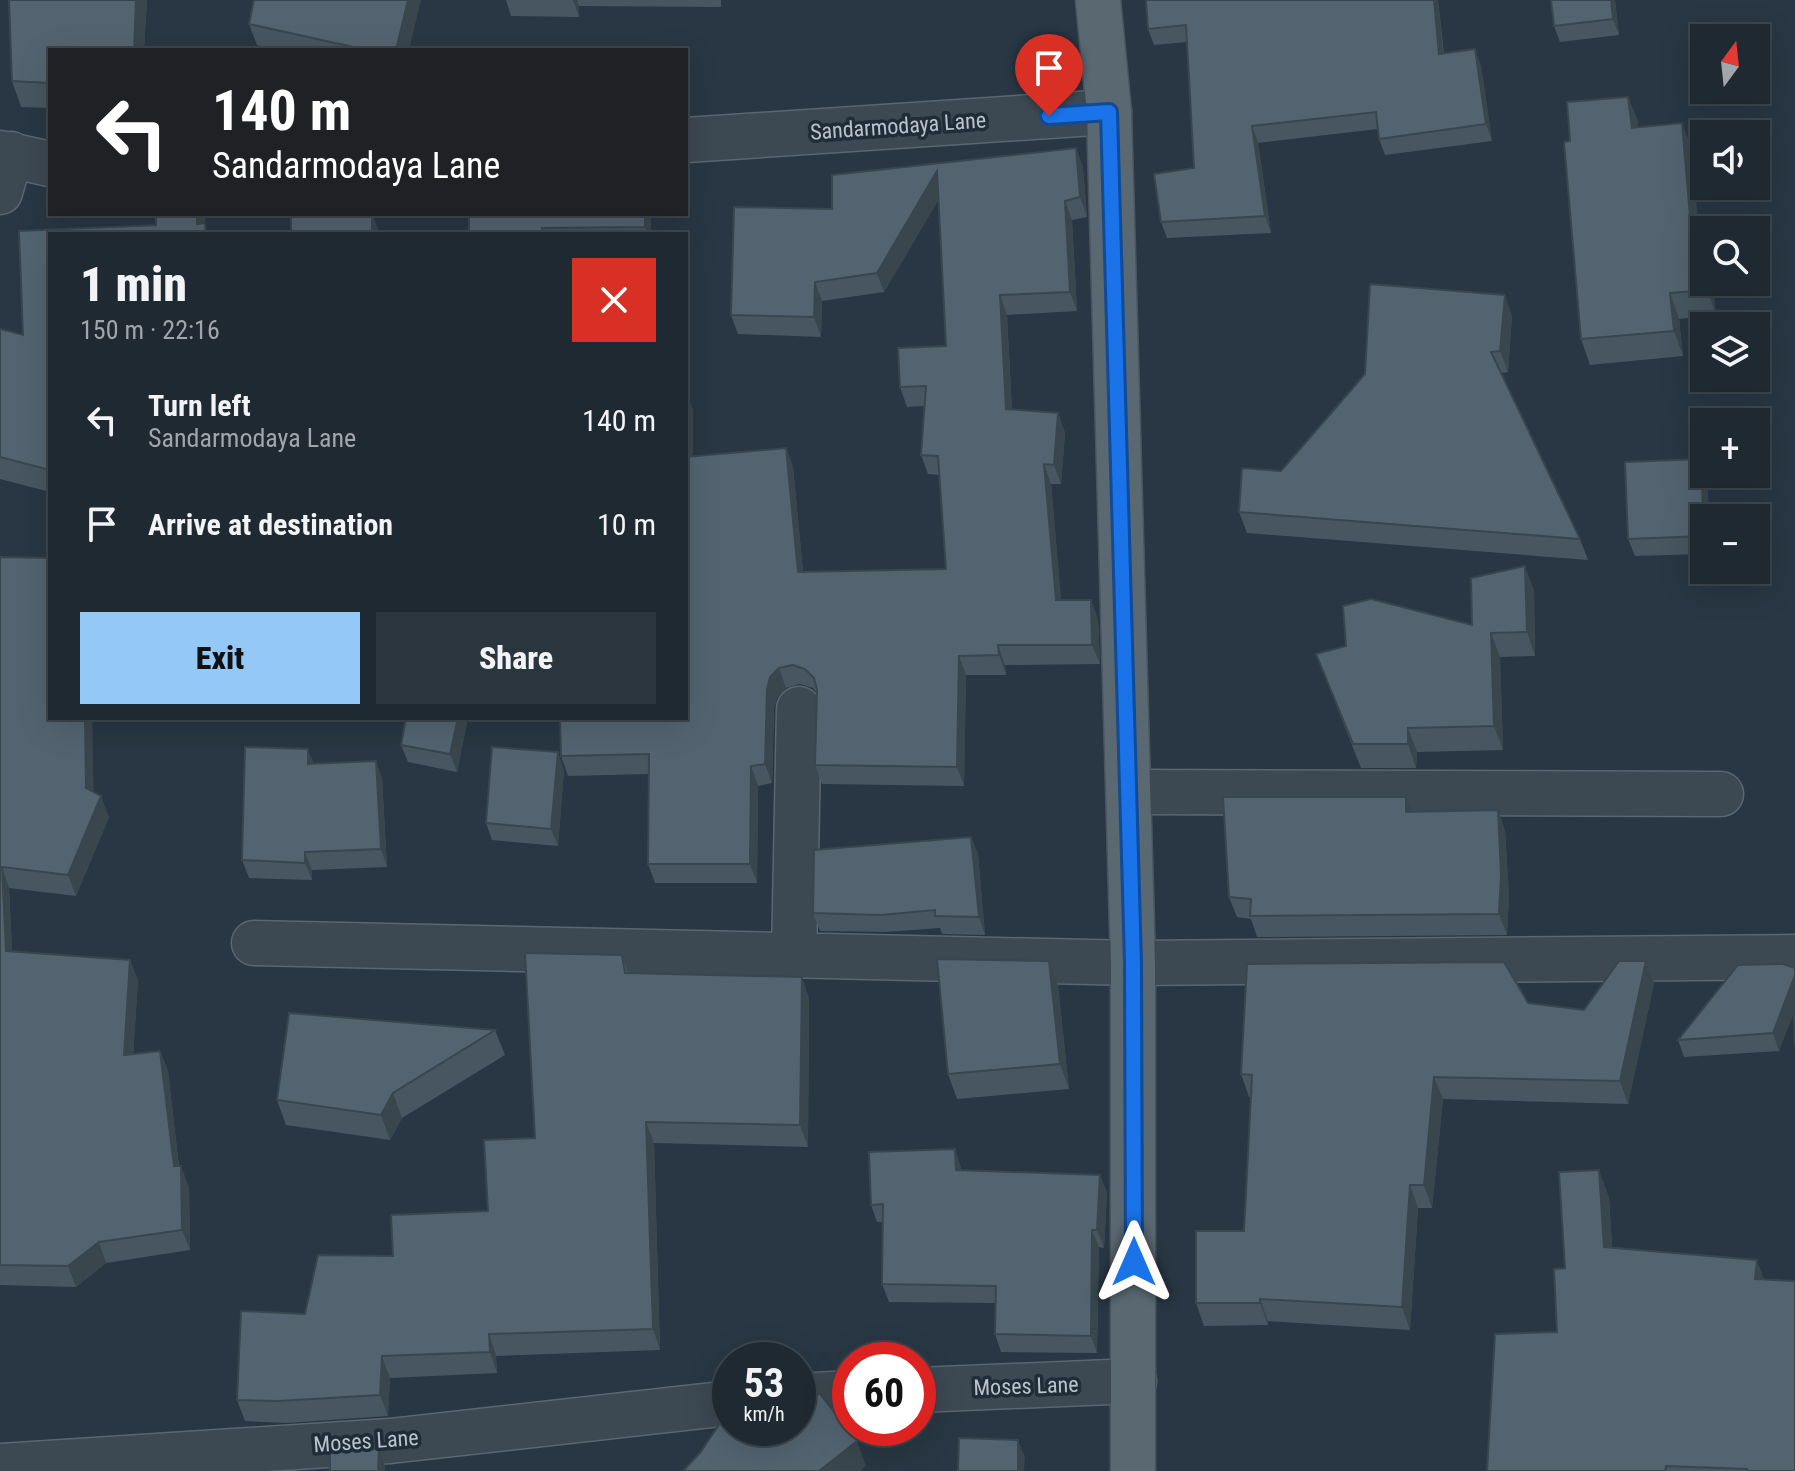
<!DOCTYPE html>
<meta charset="utf-8">
<style>
body{margin:0;font-family:"Roboto Condensed",sans-serif;background:#2b353e;color:#f1f3f6;height:100vh;display:flex;flex-direction:column;font-size:30px;white-space:nowrap}
*{box-sizing:border-box;margin:0}
p{font-size:26px;color:#a1a6ac}
.icon{flex:none;width:44px;height:44px;fill:none;stroke:currentColor;stroke-width:2;stroke-linecap:round;stroke-linejoin:round}
.map{position:relative;flex:1;overflow:hidden}
.panel{position:absolute;left:48px;top:232px;width:640px;height:488px;display:flex;flex-direction:column;background:#1e2932;border-radius:0px;box-shadow:0 8px 32px #0002,0 0 0 2px #3c454d}
.panel>*{flex:none}
.hud{position:absolute;left:48px;top:48px;width:640px;height:168px;border-radius:0px;box-shadow:0 8px 32px #0002,0 0 0 2px #3c454d;background:#202124;color:#fff;overflow:hidden}
.needle{width:52px;rotate:15deg}
.tools{position:absolute;left:1690px;top:24px;display:grid;gap:16px}
.tools a{display:grid;place-items:center;width:80px;height:80px;border-radius:0px;background:#1e2932;box-shadow:0 8px 32px #0002,0 0 0 2px #3c454d;font-size:40px}
.speed{position:absolute;left:712px;top:1342px;display:flex;gap:16px;font-size:40px;font-weight:700;text-align:center}
.speed>*{display:grid;place-content:center;width:104px;height:104px;border-radius:50%;background:#1e2932;box-shadow:0 8px 32px #0002,0 0 0 2px #3c454d;line-height:1}
.speed small{font-size:20px;font-weight:400}
.speed .limit{border:12px solid #d22;background:#fff;color:#111}
.pin{position:absolute;display:grid;place-items:center;width:68px;height:68px;color:#fff;margin:-82px -34px;border-radius:50% 50% 50% 0;rotate:-45deg;box-shadow:0 0 8px #0007}
.pin .icon{rotate:45deg}
.me{position:absolute;width:88px;margin:-44px;rotate:0deg;stroke-linejoin:round;filter:drop-shadow(0 0 6px #0008)}
.turn{display:flex;align-items:center;gap:28px;height:168px;padding:0 32px;font-size:36px}
.turn .icon{width:104px;height:104px;stroke-width:2.5}
.turn b{display:block;font-size:56px;line-height:68px}
.round{display:grid;place-items:center;flex:none;width:84px;height:84px;border-radius:0px;background:#2b353e}
.head{display:flex;align-items:center;justify-content:space-between;height:136px;padding:0 32px}
h1{font-size:48px;font-weight:800;line-height:60px}
.button{display:flex;gap:16px;margin-top:auto;padding:16px 32px}
.button a{flex:1;height:92px;border-radius:0px;background:#94c8f7;color:#111;font-size:32px;font-weight:800;line-height:92px;text-align:center}
.button a+a{background:#2b353e;color:#f1f3f6}
ul{padding:0;list-style:none}
li{display:flex;align-items:center;gap:24px;height:104px;padding:0 32px}
li div{flex:1}
li b{display:block;font-size:30px}
li em{font-style:normal}
.map>svg:first-child{display:block}
</style>
<div class="map">
<svg width="1795" height="1471" viewBox="0 0 1795 1471">
<rect width="100%" height="100%" fill="#283743"/>
<g fill="none" stroke-linecap="round" stroke-linejoin="round">
<defs>
<path id="minor" d="M 686,140 L 1109,112
M 0,153 L 50,164
M 0,192 L 11,154
M 1129,792 L 1721,794
M 254,943 L 1133,963 L 1795,957
M 794,955 L 799,709
M 918,1390 L 1134,1381
M 798,1396 L 850,1393
M 0,1466 L 390,1441 L 730,1403"/>
<path id="major" d="M 1098,0 L 1109,112 L 1133,963 L 1133,1471"/>
</defs>
<use href="#minor" stroke="#5a6670" stroke-width="47"/>
<use href="#major" stroke="#49545f" stroke-width="47"/>
<use href="#minor" stroke="#3c4852" stroke-width="44"/>
<use href="#major" stroke="#5a6872" stroke-width="44"/>
</g>
<path fill="#475660" d="M 9,0 L 147,0 L 144,50 L 50,50 L 50,108 L 21,107 L 12,81 Z
M 506,0 L 721,0 L 721,7 L 579,6 L 579,17 L 511,16 Z
M 1146,0 L 1438,0 L 1444,53 L 1481,66 L 1492,141 L 1385,155 L 1379,139 L 1378,129 L 1258,143 L 1271,233 L 1167,238 L 1161,222 L 1194,168 L 1187,42 L 1154,45 L 1148,29 Z
M 1551,0 L 1615,0 L 1619,35 L 1560,42 L 1554,26 Z
M 249,24 L 409,50 L 277,50 L 257,45 Z
M 1628,97 L 1638,122 L 1638,127 L 1682,123 L 1691,148 L 1697,215 L 1716,315 L 1679,319 L 1683,356 L 1590,365 L 1581,339 L 1570,141 Z
M 1076,148 L 1083,168 L 1087,217 L 1072,220 L 1077,311 L 1007,315 L 1012,410 L 1058,413 L 1065,433 L 1061,484 L 1051,484 L 1061,600 L 1091,600 L 1098,620 L 1100,664 L 1005,665 L 1006,675 L 966,675 L 964,786 L 822,784 L 815,765 L 817,693 L 813,688 L 800,684 L 786,688 L 777,697 L 774,708 L 772,783 L 758,786 L 757,883 L 655,883 L 648,864 L 649,774 L 568,776 L 561,756 L 686,392 L 693,410 L 693,456 L 786,448 L 793,467 L 803,572 L 946,569 L 939,475 L 928,474 L 921,455 L 924,406 L 907,407 L 900,387 L 946,346 L 938,200 L 884,292 L 822,301 L 821,337 L 738,334 L 731,315 L 832,209 Z
M 469,214 L 651,214 L 651,234 L 469,234 Z
M 50,234 L 50,492 L 0,479 L 0,329 L 23,335 Z
M 1512,316 L 1508,372 L 1501,373 L 1580,539 L 1588,560 L 1247,533 L 1239,512 L 1281,471 Z
M 1701,459 L 1704,468 L 1704,474 L 1706,474 L 1707,477 L 1709,518 L 1704,518 L 1704,554 L 1635,556 L 1628,539 Z
M 0,557 L 92,718 L 93,792 L 109,817 L 76,896 L 9,888 L 12,952 L 130,960 L 138,981 L 133,1054 L 160,1051 L 168,1071 L 179,1166 L 189,1187 L 190,1250 L 106,1263 L 76,1287 L 0,1285 Z
M 1534,590 L 1535,656 L 1500,657 L 1503,750 L 1417,752 L 1416,768 L 1361,768 L 1316,654 L 1472,625 Z
M 406,718 L 468,718 L 457,772 L 408,762 L 401,745 Z
M 314,764 L 382,778 L 387,867 L 312,870 L 312,880 L 249,878 L 242,860 Z
M 564,770 L 558,846 L 492,840 L 486,823 Z
M 1412,812 L 1505,830 L 1509,896 L 1507,935 L 1257,937 L 1251,919 L 1237,917 L 1229,897 Z
M 971,837 L 978,854 L 985,935 L 942,934 L 940,928 L 886,932 L 820,931 L 813,913 Z
M 622,955 L 628,973 L 809,998 L 808,1147 L 654,1143 L 660,1350 L 496,1356 L 497,1373 L 390,1378 L 388,1416 L 286,1423 L 245,1421 L 237,1400 L 305,1314 L 393,1256 L 488,1211 L 535,1138 Z
M 1646,961 L 1654,983 L 1628,1104 L 1443,1099 L 1432,1208 L 1418,1208 L 1410,1330 L 1268,1321 L 1268,1325 L 1204,1326 L 1196,1303 L 1244,1231 L 1251,1097 L 1249,1097 L 1241,1074 L 1528,1003 L 1584,1010 Z
M 1058,986 L 1069,1089 L 957,1099 L 948,1074 Z
M 1794,1012 L 1779,1051 L 1684,1057 L 1678,1040 Z
M 495,1030 L 505,1055 L 402,1118 L 390,1140 L 286,1125 L 277,1100 Z
M 961,1167 L 961,1170 L 1100,1175 L 1107,1193 L 1104,1248 L 1099,1247 L 1097,1353 L 1001,1352 L 995,1334 L 995,1303 L 889,1302 L 882,1284 L 883,1222 L 877,1222 L 871,1205 Z
M 1609,1197 L 1612,1248 L 1795,1471 L 1487,1471 L 1557,1332 L 1565,1268 Z"/>
<path fill="#3a464e" d="M 136,0 L 147,0 L 144,50 L 134,50 Z
M 408,0 L 421,0 L 409,50 L 396,50 Z
M 573,0 L 577,0 L 579,6 L 579,17 Z
M 1434,0 L 1438,0 L 1445,71 L 1439,54 Z
M 1611,0 L 1615,0 L 1619,35 L 1613,19 Z
M 1475,49 L 1481,66 L 1492,141 L 1486,124 Z
M 1628,97 L 1638,122 L 1641,153 L 1632,128 Z
M 1682,123 L 1691,148 L 1700,241 L 1690,216 Z
M 1252,126 L 1258,143 L 1271,233 L 1265,216 Z
M 1076,148 L 1083,168 L 1087,217 L 1080,197 Z
M 937,171 L 944,191 L 884,292 L 877,273 Z
M 1065,201 L 1072,220 L 1077,311 L 1070,292 Z
M 197,214 L 205,214 L 206,234 L 197,224 Z
M 372,214 L 379,231 L 378,234 L 372,234 Z
M 645,214 L 651,214 L 651,234 L 647,234 L 645,227 Z
M 1700,215 L 1706,230 L 1704,230 L 1704,258 Z
M 815,282 L 822,301 L 821,337 L 814,317 Z
M 1706,282 L 1713,282 L 1716,315 L 1707,290 Z
M 1670,293 L 1679,319 L 1683,356 L 1674,331 Z
M 1000,295 L 1007,315 L 1013,429 L 1006,409 Z
M 1505,295 L 1512,316 L 1508,372 L 1500,351 Z
M 686,392 L 693,410 L 693,477 L 686,457 Z
M 1058,413 L 1065,433 L 1061,484 L 1054,465 Z
M 786,448 L 793,467 L 805,591 L 798,572 Z
M 1701,459 L 1704,468 L 1704,474 L 1706,474 L 1707,477 L 1709,518 L 1704,518 L 1704,537 Z
M 1044,464 L 1051,484 L 1063,619 L 1056,600 Z
M 1525,566 L 1534,590 L 1535,656 L 1527,632 Z
M 1091,600 L 1098,620 L 1100,664 L 1092,645 Z
M 1491,633 L 1500,657 L 1503,750 L 1494,726 Z
M 998,645 L 1005,665 L 1006,675 L 999,655 Z
M 959,656 L 966,675 L 964,786 L 957,767 Z
M 779,668 L 786,688 L 777,697 L 774,708 L 772,783 L 765,764 L 767,689 L 770,677 Z
M 85,718 L 92,718 L 94,808 L 86,788 Z
M 458,718 L 468,718 L 457,772 L 450,754 Z
M 1408,728 L 1417,752 L 1416,768 L 1408,744 Z
M 308,749 L 315,767 L 308,764 Z
M 558,752 L 564,770 L 558,846 L 551,829 Z
M 376,761 L 382,778 L 387,867 L 381,849 Z
M 751,766 L 758,786 L 757,883 L 750,864 Z
M 101,796 L 109,817 L 76,896 L 68,875 Z
M 1406,797 L 1414,818 L 1406,812 Z
M 1498,810 L 1505,830 L 1509,896 L 1507,935 L 1499,914 Z
M 971,837 L 978,854 L 985,935 L 979,917 Z
M 305,852 L 312,870 L 312,880 L 305,863 Z
M 2,867 L 9,888 L 13,972 L 6,951 Z
M 130,960 L 138,981 L 132,1075 L 124,1055 Z
M 1049,961 L 1058,986 L 1069,1089 L 1060,1064 Z
M 1646,961 L 1654,983 L 1628,1104 L 1620,1081 Z
M 1795,975 L 1795,1009 L 1779,1051 L 1773,1033 Z
M 802,977 L 809,998 L 808,1147 L 800,1125 Z
M 160,1051 L 168,1071 L 181,1186 L 181,1166 L 189,1187 L 190,1250 L 182,1230 Z
M 1434,1077 L 1443,1099 L 1432,1208 L 1424,1185 Z
M 393,1093 L 402,1118 L 390,1140 L 381,1115 Z
M 646,1122 L 654,1143 L 660,1350 L 653,1329 Z
M 955,1149 L 961,1167 L 962,1187 L 956,1170 Z
M 1599,1170 L 1609,1197 L 1614,1274 L 1604,1247 Z
M 1100,1175 L 1107,1193 L 1104,1248 L 1097,1230 Z
M 1410,1185 L 1418,1208 L 1410,1330 L 1402,1307 Z
M 1092,1230 L 1099,1247 L 1097,1353 L 1091,1336 Z
M 99,1242 L 106,1263 L 76,1287 L 68,1266 Z
M 1757,1260 L 1767,1287 L 1755,1279 Z
M 1260,1299 L 1268,1321 L 1268,1325 L 1260,1303 Z
M 489,1334 L 496,1356 L 497,1373 L 490,1352 Z
M 382,1356 L 390,1378 L 388,1416 L 380,1395 Z
M 1018,1440 L 1025,1457 L 1024,1471 L 1018,1471 Z
M 857,1441 L 866,1466 L 860,1471 L 819,1471 Z
M 379,1449 L 385,1466 L 385,1471 L 378,1471 Z"/>
<path fill="#536470" stroke="#3a464e" stroke-width="2" d="M 9,0 L 136,0 L 134,50 L 50,50 L 50,83 L 12,81 Z
M 254,0 L 408,0 L 396,50 L 367,50 L 249,24 Z
M 1146,0 L 1434,0 L 1439,54 L 1475,49 L 1486,124 L 1379,139 L 1376,112 L 1252,126 L 1265,216 L 1161,222 L 1154,174 L 1194,168 L 1186,25 L 1148,29 Z
M 1551,0 L 1611,0 L 1613,19 L 1554,26 Z
M 1628,97 L 1632,128 L 1682,123 L 1690,216 L 1700,215 L 1704,258 L 1704,282 L 1706,282 L 1707,290 L 1670,293 L 1674,331 L 1581,339 L 1564,142 L 1570,141 L 1567,102 Z
M 1076,148 L 1080,197 L 1065,201 L 1070,292 L 1000,295 L 1006,409 L 1058,413 L 1054,465 L 1044,464 L 1056,600 L 1091,600 L 1092,645 L 998,645 L 999,655 L 959,656 L 957,767 L 815,765 L 817,690 L 814,678 L 805,669 L 793,665 L 779,668 L 770,677 L 767,689 L 765,764 L 751,766 L 750,864 L 648,864 L 649,754 L 561,756 L 560,718 L 686,718 L 686,427 L 686,457 L 786,448 L 798,572 L 946,569 L 938,456 L 921,455 L 926,386 L 900,387 L 898,348 L 946,346 L 937,171 L 877,273 L 815,282 L 814,317 L 731,315 L 734,207 L 832,209 L 832,175 Z
M 156,214 L 197,214 L 197,224 L 205,223 L 206,234 L 50,234 L 50,470 L 0,457 L 0,329 L 23,335 L 19,231 L 156,225 Z
M 291,214 L 372,214 L 372,234 L 291,234 Z
M 469,214 L 645,214 L 645,227 L 542,228 L 543,234 L 469,234 Z
M 1370,284 L 1505,295 L 1500,351 L 1491,352 L 1580,539 L 1239,512 L 1242,468 L 1281,471 L 1365,374 Z
M 1701,459 L 1704,536 L 1628,539 L 1625,462 Z
M 0,557 L 50,558 L 50,718 L 85,718 L 86,788 L 101,796 L 68,875 L 2,867 L 6,951 L 130,960 L 124,1055 L 160,1051 L 174,1166 L 181,1166 L 182,1230 L 99,1242 L 68,1266 L 0,1265 Z
M 1525,566 L 1527,632 L 1491,633 L 1494,726 L 1408,728 L 1408,744 L 1353,744 L 1316,654 L 1346,646 L 1343,606 L 1371,599 L 1472,625 L 1471,578 Z
M 406,718 L 458,718 L 450,754 L 401,745 Z
M 245,747 L 308,749 L 308,764 L 376,761 L 381,849 L 305,852 L 305,863 L 242,860 Z
M 492,747 L 558,752 L 551,829 L 486,823 Z
M 1223,797 L 1406,797 L 1406,812 L 1498,810 L 1501,875 L 1499,914 L 1250,916 L 1251,899 L 1229,897 Z
M 971,837 L 979,917 L 935,916 L 935,910 L 880,915 L 813,913 L 814,850 Z
M 525,953 L 622,955 L 625,973 L 802,977 L 800,1125 L 646,1122 L 653,1329 L 489,1334 L 490,1352 L 382,1356 L 380,1395 L 278,1401 L 237,1400 L 241,1311 L 305,1314 L 318,1255 L 393,1256 L 391,1215 L 488,1211 L 484,1140 L 535,1138 Z
M 937,959 L 1049,961 L 1060,1064 L 948,1074 Z
M 1619,961 L 1646,961 L 1620,1081 L 1434,1077 L 1424,1185 L 1410,1185 L 1402,1307 L 1260,1299 L 1260,1303 L 1196,1303 L 1196,1231 L 1244,1231 L 1252,1075 L 1241,1074 L 1247,964 L 1504,962 L 1528,1003 L 1584,1010 Z
M 1783,964 L 1795,968 L 1795,975 L 1773,1033 L 1678,1040 L 1738,965 Z
M 1793,997 L 1795,997 L 1795,1046 Z
M 289,1013 L 495,1030 L 393,1093 L 381,1115 L 277,1100 Z
M 955,1149 L 956,1170 L 1100,1175 L 1097,1230 L 1092,1230 L 1091,1336 L 995,1334 L 996,1286 L 882,1284 L 883,1204 L 871,1205 L 869,1152 Z
M 1599,1170 L 1604,1247 L 1757,1260 L 1755,1279 L 1795,1281 L 1795,1471 L 1749,1471 L 1747,1469 L 1666,1466 L 1665,1471 L 1487,1471 L 1495,1334 L 1557,1332 L 1554,1269 L 1565,1268 L 1559,1172 Z
M 798,1394 L 820,1394 L 857,1441 L 819,1471 L 683,1471 L 700,1453 L 730,1408 L 730,1428 L 798,1428 Z
M 959,1438 L 1018,1440 L 1018,1471 L 958,1471 Z
M 379,1449 L 378,1471 L 330,1471 L 330,1452 Z"/>
<g fill="none" stroke-linecap="round" stroke-linejoin="round">
<defs>
<path id="route" d="M 1049,116 L 1109,112 L 1133,963 L 1134,1262"/>
</defs>
<use href="#route" stroke="#114b97" stroke-width="20"/>
<use href="#route" stroke="#1a73e8" stroke-width="14"/>
</g>
<g text-anchor="middle" dominant-baseline="central" stroke-width="7" stroke-linejoin="round" paint-order="stroke">
<g font-size="22" fill="#b9c3cc" stroke="#202d38">
<text transform="translate(898 126) rotate(-4)">Sandarmodaya Lane</text>
<text transform="translate(1026 1386) rotate(-2)">Moses Lane</text>
<text transform="translate(366 1441) rotate(-4)">Moses Lane</text>
</g>
</g>
</svg>
<div class="tools">
<a><svg class="needle" viewBox="-14 -14 28 28"><path d="M0-13l5 13h-10z" fill="#e53935"/><path d="M0 13l5-13h-10z" fill="#a1a6ac"/></svg></a>
<a><svg class="icon" aria-label="sound" viewBox="0 0 24 24"><path d="M4 9h4l5-4v14l-5-4H4zM17 9q2 3 0 6"/></svg></a>
<a><svg class="icon" aria-label="search" viewBox="0 0 24 24"><circle cx="10" cy="10" r="6"/><path d="M15 15l6 6"/></svg></a>
<a><svg class="icon" aria-label="layers" viewBox="0 0 24 24"><path d="M12 4l9 5-9 5-9-5zM3 14l9 5 9-5"/></svg></a>
<a>+</a>
<a>−</a>
</div>
<div class="speed"><div>53<small>km/h</small></div><div class="limit">60</div></div>
<div class="pin" style="left:1049px;top:116px;background:#d93025"><svg class="icon" aria-label="arrive" viewBox="0 0 24 24"><path d="M6 21V4h12l-3 4 3 4H6"/></svg></div>
<svg class="me" style="left:1134px;top:1262px" viewBox="-20 -20 40 40"><path d="M0-17L14 15 0 8-14 15z" fill="#1a73e8" stroke="#fff" stroke-width="4"/></svg>
<div class="hud">
<div class="turn"><svg class="icon" aria-label="left" viewBox="0 0 24 24"><path d="M17 20v-9H6M10 6l-5 5 5 5"/></svg><div><b>140 m</b>Sandarmodaya Lane</div></div>
</div>
<section class="panel">
<div class="head"><div><h1>1 min</h1><p>150 m · 22:16</p></div><a class="round" style="background:#d93025;color:#fff"><svg class="icon" aria-label="close" viewBox="0 0 24 24"><path d="M6 6l12 12M18 6L6 18"/></svg></a></div>
<ul>
<li><svg class="icon" aria-label="left" viewBox="0 0 24 24"><path d="M17 20v-9H6M10 6l-5 5 5 5"/></svg><div><b>Turn left</b><p>Sandarmodaya Lane</p></div><em>140 m</em></li>
<li><svg class="icon" aria-label="arrive" viewBox="0 0 24 24"><path d="M6 21V4h12l-3 4 3 4H6"/></svg><div><b>Arrive at destination</b></div><em>10 m</em></li>
</ul>
<div class="button"><a>Exit</a><a>Share</a></div>
</section>
</div>
